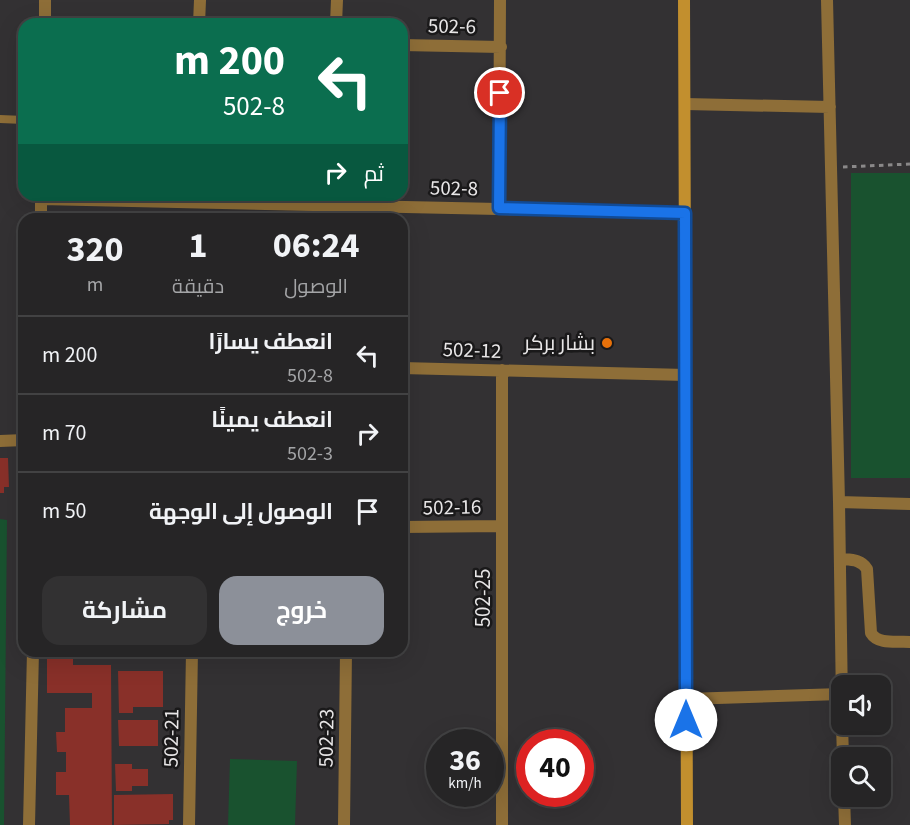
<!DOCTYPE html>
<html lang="ar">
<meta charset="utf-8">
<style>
body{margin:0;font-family:"Source Sans 3",Cairo,sans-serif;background:#323132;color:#f1f3f6;direction:rtl;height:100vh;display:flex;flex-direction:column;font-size:22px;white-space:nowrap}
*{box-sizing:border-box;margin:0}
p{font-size:20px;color:#a4a5a7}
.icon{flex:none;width:33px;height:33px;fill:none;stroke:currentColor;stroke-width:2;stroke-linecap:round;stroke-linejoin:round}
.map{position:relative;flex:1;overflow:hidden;direction:ltr}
.panel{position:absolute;left:18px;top:213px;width:390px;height:444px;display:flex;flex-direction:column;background:#262526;border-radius:18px;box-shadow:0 6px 24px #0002,0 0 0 2px #424243;direction:rtl}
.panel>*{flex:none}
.banner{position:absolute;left:18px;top:18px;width:390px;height:183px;border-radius:18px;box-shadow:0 6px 24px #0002,0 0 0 2px #424243;direction:rtl;background:#0b6e4f;color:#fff;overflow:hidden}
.tools{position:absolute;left:831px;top:675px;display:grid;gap:12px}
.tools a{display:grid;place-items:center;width:60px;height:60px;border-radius:12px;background:#262526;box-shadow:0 6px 24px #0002,0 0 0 2px #424243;font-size:30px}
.speed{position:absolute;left:426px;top:729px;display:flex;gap:12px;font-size:30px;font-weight:700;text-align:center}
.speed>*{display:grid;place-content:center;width:78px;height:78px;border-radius:50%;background:#262526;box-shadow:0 6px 24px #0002,0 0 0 2px #424243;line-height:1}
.speed small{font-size:15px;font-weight:400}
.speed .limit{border:9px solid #d22;background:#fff;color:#111}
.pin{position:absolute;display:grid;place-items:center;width:51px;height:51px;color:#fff;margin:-26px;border:3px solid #fff;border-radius:50%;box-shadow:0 2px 6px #0007}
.me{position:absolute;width:66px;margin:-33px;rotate:0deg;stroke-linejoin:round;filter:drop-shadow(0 0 4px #0008)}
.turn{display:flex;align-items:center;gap:21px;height:126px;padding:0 24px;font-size:27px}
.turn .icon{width:78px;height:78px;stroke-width:2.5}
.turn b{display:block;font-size:42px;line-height:51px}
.then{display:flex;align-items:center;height:57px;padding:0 24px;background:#0003;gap:12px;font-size:22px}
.eta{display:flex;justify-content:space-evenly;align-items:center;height:102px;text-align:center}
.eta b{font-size:36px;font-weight:700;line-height:42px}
.primary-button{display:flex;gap:12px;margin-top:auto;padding:12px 24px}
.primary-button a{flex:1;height:69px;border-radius:18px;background:#8c9099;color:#fff;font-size:24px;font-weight:700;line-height:69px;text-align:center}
.primary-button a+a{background:#323132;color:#f1f3f6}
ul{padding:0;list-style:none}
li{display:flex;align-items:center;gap:18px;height:78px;padding:0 24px;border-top:2px solid #424243}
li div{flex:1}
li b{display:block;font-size:22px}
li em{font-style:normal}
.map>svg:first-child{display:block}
</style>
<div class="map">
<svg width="910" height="825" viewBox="0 0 910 825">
<rect width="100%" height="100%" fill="#333133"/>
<path fill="#19522f" d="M 851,173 L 910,173 L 910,478 L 851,478 Z
M 0,519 L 7,520 L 4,825 L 0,825 Z
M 230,759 L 297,761 L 295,825 L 228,825 Z"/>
<path fill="#893029" d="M 0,458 L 8,458 L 9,487 L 4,487 L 4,493 L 0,493 Z
M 47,657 L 73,657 L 73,665 L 111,665 L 112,825 L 70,825 L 69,795 L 56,795 L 56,772 L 66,772 L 66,752 L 57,752 L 56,732 L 65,732 L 65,708 L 92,708 L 92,693 L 47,693 Z
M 118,671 L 163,671 L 163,707 L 133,707 L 133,713 L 119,713 Z
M 118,720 L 158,720 L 158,746 L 119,746 Z
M 115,764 L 132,764 L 132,769 L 148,769 L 148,786 L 132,786 L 132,791 L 116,791 Z
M 173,794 L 173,820 L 169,820 L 169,824 L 114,825 L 114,795 Z"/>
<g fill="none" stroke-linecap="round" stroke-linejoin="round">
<path stroke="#8a8889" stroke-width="3" stroke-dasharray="4.5 4.5" stroke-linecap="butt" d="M 843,167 L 910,164"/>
<path stroke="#8e6e38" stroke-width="8" d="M 0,119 L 24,120"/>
<path stroke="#8e6e38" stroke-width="12" d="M 827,0 L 839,502 L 842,703
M 45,24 L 45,0
M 199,24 L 200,0
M 336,24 L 337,0
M 402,45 L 501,47
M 685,104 L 830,107
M 41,199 L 685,213
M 499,209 L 500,0
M 41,219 L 41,195
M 402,368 L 686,375
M 502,370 L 502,825
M 0,441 L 24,440
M 839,502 L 910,504
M 402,527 L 502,526
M 840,559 C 851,560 861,559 867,569 L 871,633 C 878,645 897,641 910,642
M 686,699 L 841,694
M 842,724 L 843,758
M 844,796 L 845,825
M 29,825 L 33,651
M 189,825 L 192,651
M 344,825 L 346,651"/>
<path stroke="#c28f2e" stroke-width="12" d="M 684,0 L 687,825"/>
</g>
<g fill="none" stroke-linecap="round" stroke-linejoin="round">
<defs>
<path id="route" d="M 500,93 L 499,208 L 685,213 L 686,720"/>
</defs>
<use href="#route" stroke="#114b97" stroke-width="15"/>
<use href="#route" stroke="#1a73e8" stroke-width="10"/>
</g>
<circle fill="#e8710a" stroke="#1a191a" stroke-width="2" cx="607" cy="343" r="6"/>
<g text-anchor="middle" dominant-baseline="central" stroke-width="5" stroke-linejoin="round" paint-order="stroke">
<g font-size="21" fill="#e8e6e7" stroke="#1a191a">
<text transform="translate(452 26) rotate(1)">502-6</text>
<text transform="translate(454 188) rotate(1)">502-8</text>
<text transform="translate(472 350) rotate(2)">502-12</text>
<text transform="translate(452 507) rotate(-1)">502-16</text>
<text transform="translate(483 598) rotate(-90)">502-25</text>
<text transform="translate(171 738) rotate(-89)">502-21</text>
<text transform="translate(326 738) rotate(-89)">502-23</text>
</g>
<g font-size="21" fill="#e8e6e7" stroke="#1a191a" text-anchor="end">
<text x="595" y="343">بشار بركر</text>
</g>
</g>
</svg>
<div class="tools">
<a><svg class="icon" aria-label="sound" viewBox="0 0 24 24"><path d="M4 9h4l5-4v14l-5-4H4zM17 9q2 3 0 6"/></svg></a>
<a><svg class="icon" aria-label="search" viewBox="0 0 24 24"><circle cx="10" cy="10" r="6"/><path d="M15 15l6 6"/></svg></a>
</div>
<div class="speed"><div>36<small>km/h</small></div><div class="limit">40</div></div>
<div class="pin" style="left:500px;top:93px;background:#d93025"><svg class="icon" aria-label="arrive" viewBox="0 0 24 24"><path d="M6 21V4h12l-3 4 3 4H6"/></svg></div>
<svg class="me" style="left:686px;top:720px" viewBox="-20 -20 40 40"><circle r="19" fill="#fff"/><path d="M0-13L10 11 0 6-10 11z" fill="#1a73e8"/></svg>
<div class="banner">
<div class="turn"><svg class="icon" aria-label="left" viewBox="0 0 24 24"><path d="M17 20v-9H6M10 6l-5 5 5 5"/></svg><div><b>200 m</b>502-8</div></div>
<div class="then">ثم<svg class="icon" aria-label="right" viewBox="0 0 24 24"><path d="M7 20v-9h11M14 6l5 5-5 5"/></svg></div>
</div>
<section class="panel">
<div class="eta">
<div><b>06:24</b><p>الوصول</p></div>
<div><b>1</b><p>دقيقة</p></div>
<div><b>320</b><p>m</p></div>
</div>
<ul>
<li><svg class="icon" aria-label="left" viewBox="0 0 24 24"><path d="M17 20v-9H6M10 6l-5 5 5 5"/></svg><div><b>انعطف يسارًا</b><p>502-8</p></div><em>200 m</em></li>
<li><svg class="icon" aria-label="right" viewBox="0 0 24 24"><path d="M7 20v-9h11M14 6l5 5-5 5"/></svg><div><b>انعطف يمينًا</b><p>502-3</p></div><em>70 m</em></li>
<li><svg class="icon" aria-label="arrive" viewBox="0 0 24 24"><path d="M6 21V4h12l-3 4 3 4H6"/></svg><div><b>الوصول إلى الوجهة</b></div><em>50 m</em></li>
</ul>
<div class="primary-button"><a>خروج</a><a>مشاركة</a></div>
</section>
</div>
